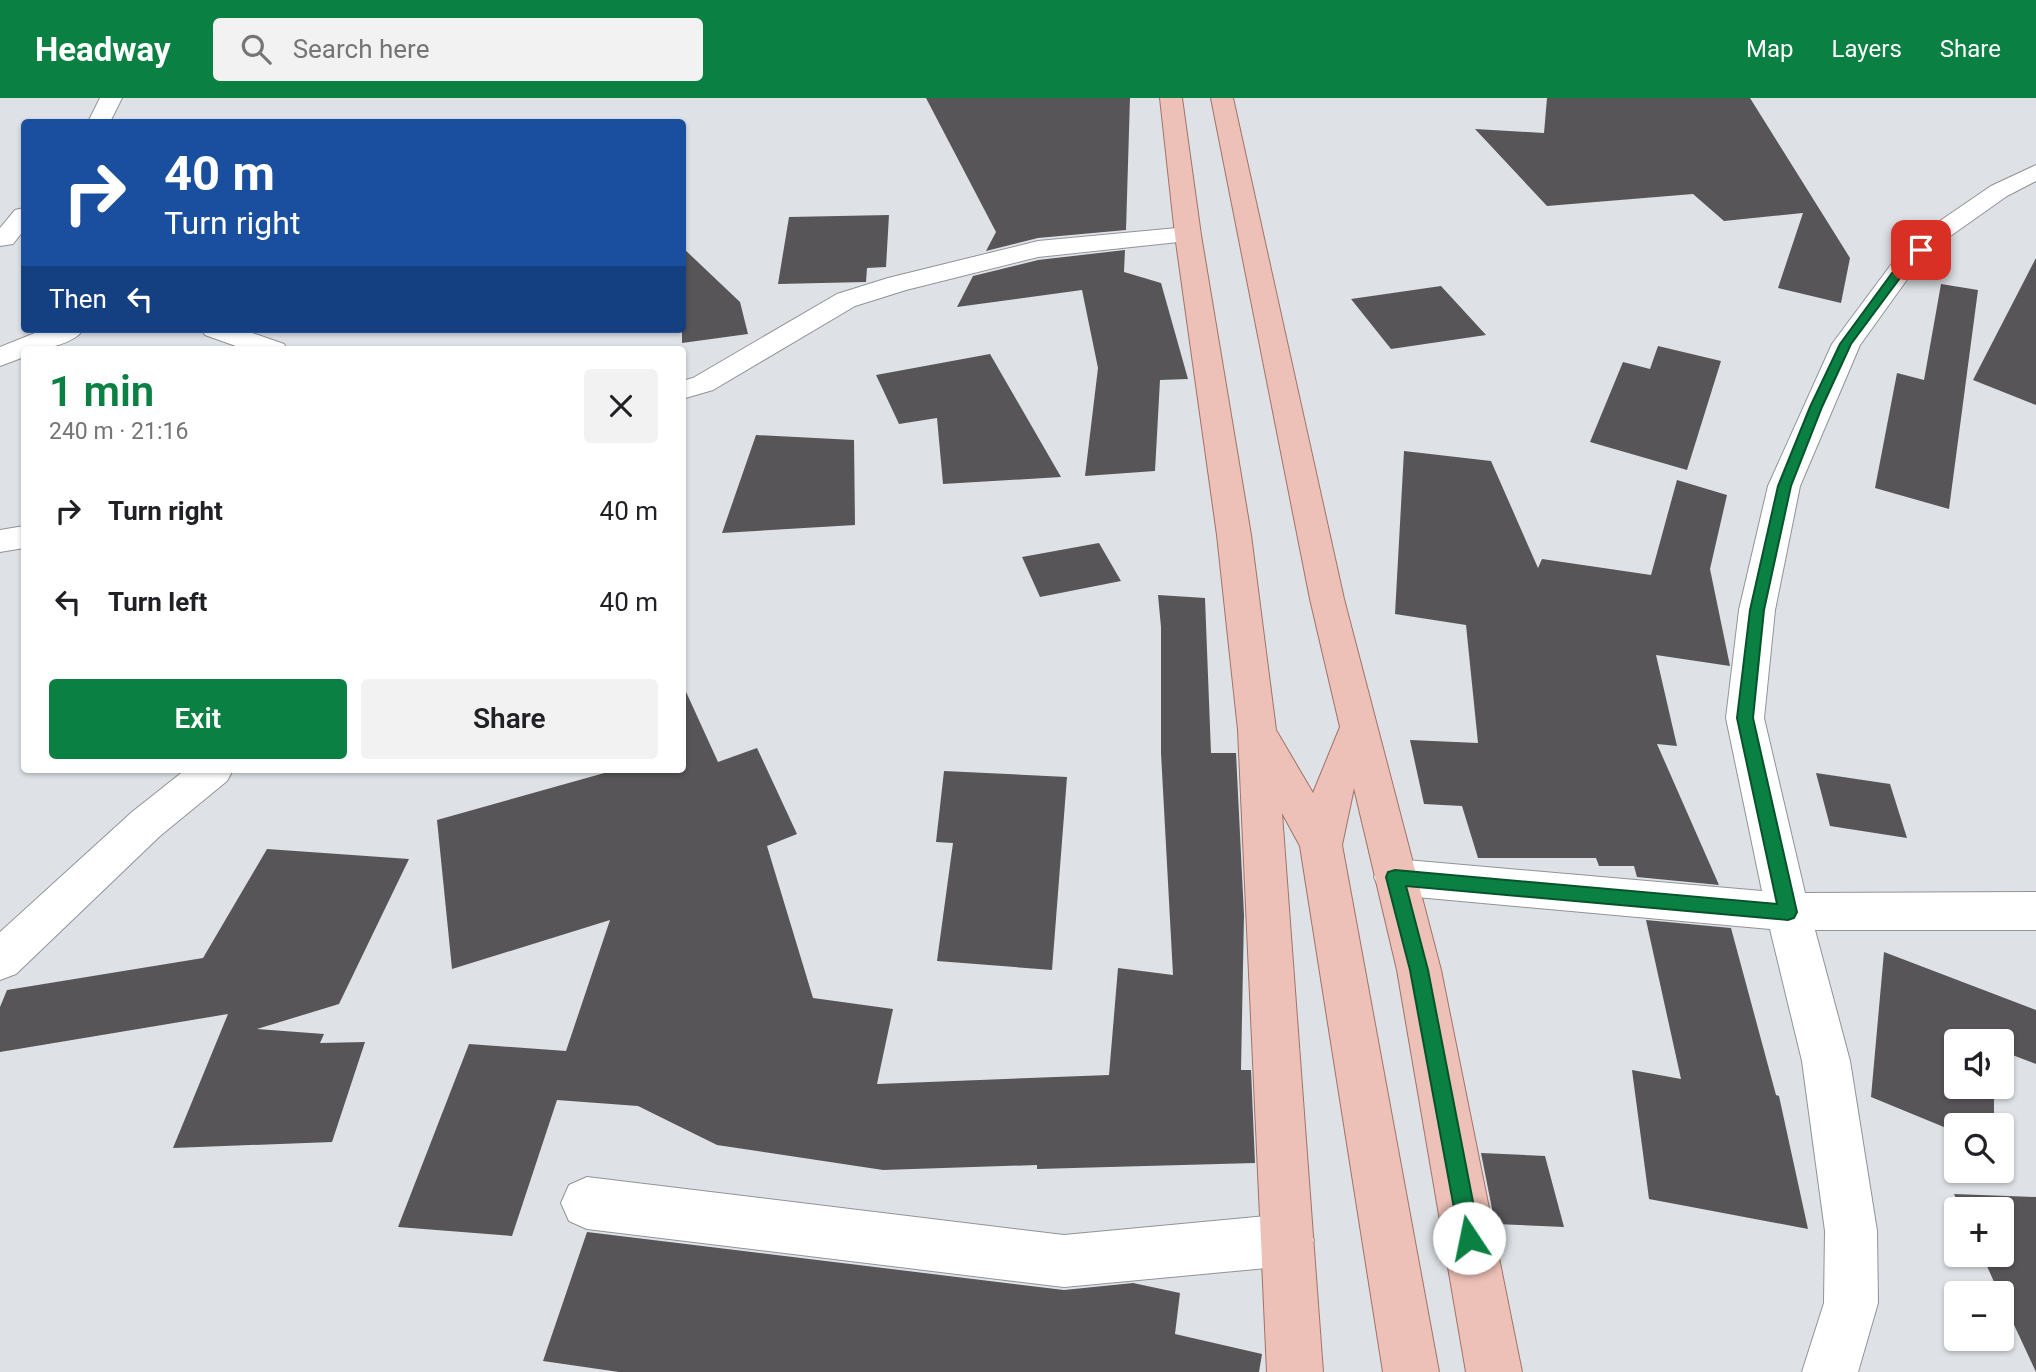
<!DOCTYPE html>
<meta charset="utf-8">
<style>
body{margin:0;font-family:Roboto,sans-serif;background:#f2f2f2;color:#202124;height:100vh;display:flex;flex-direction:column;font-size:26px;white-space:nowrap}
*{box-sizing:border-box;margin:0}
p{font-size:23px;color:#757577}
.icon{flex:none;width:38px;height:38px;fill:none;stroke:currentColor;stroke-width:2;stroke-linecap:round;stroke-linejoin:round}
.map{position:relative;flex:1;overflow:hidden}
.sheet{position:absolute;left:21px;top:248px;width:665px;height:427px;display:flex;flex-direction:column;background:#fff;border-radius:7px;box-shadow:0 2px 5px #0004}
.sheet>*{flex:none}
.hud{position:absolute;left:21px;top:21px;width:665px;height:214px;border-radius:7px;box-shadow:0 2px 5px #0004;background:#1a4fa0;color:#fff;overflow:hidden}
.fabs{position:absolute;left:1944px;top:931px;display:grid;gap:14px}
.fabs a{display:grid;place-items:center;width:70px;height:70px;border-radius:7px;background:#fff;box-shadow:0 2px 5px #0004;font-size:35px}
.pin{position:absolute;display:grid;place-items:center;width:60px;height:60px;color:#fff;margin:-30px;border-radius:14px;box-shadow:0 4px 10px #0006}
.me{position:absolute;width:77px;margin:-38px;rotate:349deg;stroke-linejoin:round;filter:drop-shadow(0 0 5px #0008)}
.turn{display:flex;align-items:center;gap:24px;height:147px;padding:0 28px;font-size:32px}
.turn .icon{width:91px;height:91px;stroke-width:2.5}
.turn b{display:block;font-size:49px;line-height:60px}
.then{display:flex;align-items:center;height:66px;padding:0 28px;background:#0003;gap:14px;font-size:26px}
.round{display:grid;place-items:center;flex:none;width:74px;height:74px;border-radius:7px;background:#f2f2f2}
.summary{display:flex;align-items:center;justify-content:space-between;height:119px;padding:0 28px}
h1{font-size:42px;font-weight:600;line-height:52px;color:#0b8043}
.action{display:flex;gap:14px;margin-top:auto;padding:14px 28px}
.action a{flex:1;height:80px;border-radius:7px;background:#0b8043;color:#fff;font-size:28px;font-weight:600;line-height:80px;text-align:center}
.action a+a{background:#f2f2f2;color:#202124}
ul{padding:0;list-style:none}
li{display:flex;align-items:center;gap:21px;height:91px;padding:0 28px}
li div{flex:1}
li b{display:block;font-size:26px}
li em{font-style:normal}
header{display:flex;align-items:center;gap:42px;box-sizing:border-box;height:98px;padding:0 35px;background:#0b8043;color:#fff}
header strong{font-size:33px}
nav{display:flex;gap:38px;margin-inline-start:auto;font-size:24px}
.search{width:490px;height:63px;background:#f2f2f2;display:flex;align-items:center;gap:18px;box-sizing:border-box;padding:0 24px;border-radius:7px;color:#757577;font-size:26px}
.map>svg:first-child{display:block}
</style>
<header>
<strong>Headway</strong>
<div class="search"><svg class="icon" aria-label="search" viewBox="0 0 24 24"><circle cx="10" cy="10" r="6"/><path d="M15 15l6 6"/></svg>Search here</div>
<nav><a>Map</a><a>Layers</a><a>Share</a></nav>
</header>
<div class="map">
<svg width="2036" height="1274" viewBox="0 0 2036 1274">
<rect width="100%" height="100%" fill="#dee2e6"/>
<path fill="#585558" d="M 926,0 L 1130,0 L 1126,132 L 1038,140 L 986,153 L 996,134 Z
M 1547,0 L 1750,0 L 1850,160 L 1841,205 L 1778,190 L 1803,115 L 1724,123 L 1693,96 L 1547,108 L 1475,31 L 1544,35 Z
M 889,117 L 886,169 L 867,170 L 866,184 L 778,186 L 789,119 Z
M 682,149 L 740,204 L 748,236 L 682,245 Z
M 1125,152 L 1124,174 L 1161,185 L 1188,281 L 1160,282 L 1155,373 L 1085,378 L 1098,270 L 1082,192 L 957,209 L 973,178 L 1038,162 Z
M 2036,160 L 2036,307 L 1973,282 Z
M 1941,186 L 1978,192 L 1949,411 L 1875,390 L 1897,275 L 1924,282 Z
M 1441,188 L 1486,237 L 1391,251 L 1351,201 Z
M 1658,248 L 1721,263 L 1687,372 L 1590,344 L 1623,264 L 1650,271 Z
M 990,256 L 1061,379 L 943,386 L 937,320 L 899,326 L 876,277 Z
M 756,337 L 854,342 L 855,427 L 722,435 Z
M 1404,353 L 1491,363 L 1538,470 L 1542,461 L 1651,477 L 1677,382 L 1727,397 L 1710,471 L 1730,568 L 1656,557 L 1677,648 L 1657,646 L 1719,787 L 1637,779 L 1634,768 L 1599,768 L 1596,760 L 1478,760 L 1462,708 L 1424,706 L 1410,642 L 1478,645 L 1466,527 L 1395,516 Z
M 1099,445 L 1121,483 L 1040,499 L 1022,459 Z
M 1158,497 L 1205,500 L 1211,655 L 1236,655 L 1244,817 L 1241,972 L 1251,972 L 1255,1065 L 1037,1071 L 1037,1067 L 883,1072 L 717,1047 L 638,1008 L 557,1002 L 512,1138 L 398,1129 L 469,946 L 566,953 L 610,822 L 452,871 L 437,722 L 615,672 L 682,672 L 682,585 L 718,664 L 757,650 L 797,736 L 767,748 L 813,900 L 893,911 L 877,986 L 1109,977 L 1118,870 L 1173,877 L 1161,655 L 1161,529 Z
M 944,673 L 1067,679 L 1052,872 L 937,863 L 953,745 L 936,744 Z
M 1816,675 L 1890,686 L 1907,740 L 1830,728 Z
M 267,751 L 409,761 L 339,906 L 257,931 L 324,936 L 320,945 L 365,944 L 332,1044 L 173,1050 L 228,916 L 0,954 L 0,909 L 7,892 L 203,860 Z
M 1646,822 L 1731,830 L 1776,997 L 1779,998 L 1808,1131 L 1649,1101 L 1632,972 L 1681,981 Z
M 1884,854 L 2036,912 L 2036,966 L 2002,953 L 2002,943 L 1956,943 L 1956,989 L 1994,989 L 1994,1027 L 1956,1027 L 1956,1034 L 1871,999 Z
M 1481,1055 L 1545,1058 L 1564,1129 L 1495,1126 Z
M 1954,1096 L 2036,1099 L 2036,1274 L 2002,1201 L 2002,1195 L 1999,1195 L 1982,1157 L 2002,1157 L 2002,1111 L 1961,1111 Z
M 587,1134 L 1064,1192 L 1133,1185 L 1180,1195 L 1175,1236 L 1262,1256 L 1259,1274 L 619,1274 L 543,1263 Z"/>
<g fill="none" stroke-linecap="round" stroke-linejoin="round">
<defs>
<path id="street" d="M 100,0 L 122,0 L 110,24 L 88,24 Z
M 2036,67 L 2036,83 L 2007,98 L 1949,139 L 1911,176 L 1860,247 L 1800,388 L 1775,512 L 1764,620 L 1805,795 L 2036,794 L 2036,832 L 1815,832 L 1850,963 L 1877,1133 L 1878,1205 L 1858,1274 L 1802,1274 L 1824,1205 L 1825,1133 L 1802,963 L 1770,831 L 1395,797 L 1380,792 L 1374,779 L 1380,766 L 1395,761 L 1762,793 L 1726,620 L 1739,512 L 1768,388 L 1832,246 L 1893,164 L 1931,129 L 1991,88 Z
M 24,110 L 24,132 L 13,146 L 0,148 L 0,130 L 15,112 Z
M 1188,129 L 1197,132 L 1201,137 L 1197,142 L 1038,159 L 906,192 L 855,208 L 713,292 L 682,301 L 682,283 L 693,280 L 837,196 L 888,180 L 1038,143 Z
M 45,231 L 84,231 C 73,247 42,252 24,252 L 24,259 L 0,268 L 0,249 Z
M 201,231 L 241,231 L 284,246 L 288,252 L 247,252 L 205,237 Z
M 24,428 L 24,450 L 0,454 L 0,432 Z
M 185,672 L 233,672 L 227,683 L 160,738 L 16,876 L 0,882 L 0,834 L 132,714 Z
M 587,1079 L 1064,1137 L 1288,1116 L 1306,1124 L 1314,1142 L 1306,1160 L 1288,1168 L 1064,1189 L 587,1131 L 569,1123 L 561,1105 L 569,1087 Z"/>
<path id="primary" d="M 1160,0 L 1182,0 L 1201,137 L 1251,437 L 1276,632 L 1313,695 L 1340,629 L 1310,501 L 1211,0 L 1233,0 L 1344,501 L 1441,872 L 1522,1274 L 1466,1274 L 1397,872 L 1354,690 L 1342,747 L 1439,1274 L 1383,1274 L 1300,748 L 1282,715 L 1323,1274 L 1267,1274 L 1238,632 L 1217,437 L 1175,137 Z"/>
</defs>
<use href="#street" stroke="#909397" stroke-width="2"/>
<use href="#primary" stroke="#a17268" stroke-width="2"/>
<use href="#street" fill="#fff" fill-rule="evenodd"/>
<use href="#primary" fill="#edc1b7" fill-rule="evenodd"/>
</g>
<path fill="#0b8043" stroke="#07532c" stroke-width="2" d="M 1917,149 L 1926,152 L 1906,172 L 1851,246 L 1822,309 L 1791,388 L 1764,512 L 1753,620 L 1797,814 L 1794,820 L 1788,822 L 1406,788 L 1428,872 L 1480,1140 L 1477,1148 L 1469,1151 L 1461,1148 L 1410,872 L 1386,779 L 1388,774 L 1395,772 L 1777,806 L 1737,620 L 1750,512 L 1778,388 L 1810,309 L 1840,246 L 1898,167 Z"/>
</svg>
<div class="fabs">
<a><svg class="icon" aria-label="sound" viewBox="0 0 24 24"><path d="M4 9h4l5-4v14l-5-4H4zM17 9q2 3 0 6"/></svg></a>
<a><svg class="icon" aria-label="search" viewBox="0 0 24 24"><circle cx="10" cy="10" r="6"/><path d="M15 15l6 6"/></svg></a>
<a>+</a>
<a>−</a>
</div>
<div class="pin" style="left:1921px;top:152px;background:#d93025"><svg class="icon" aria-label="arrive" viewBox="0 0 24 24"><path d="M6 21V4h12l-3 4 3 4H6"/></svg></div>
<svg class="me" style="left:1469px;top:1140px" viewBox="-20 -20 40 40"><circle r="19" fill="#fff"/><path d="M0-13L10 11 0 6-10 11z" fill="#0b8043"/></svg>
<div class="hud">
<div class="turn"><svg class="icon" aria-label="right" viewBox="0 0 24 24"><path d="M7 20v-9h11M14 6l5 5-5 5"/></svg><div><b>40 m</b>Turn right</div></div>
<div class="then">Then<svg class="icon" aria-label="left" viewBox="0 0 24 24"><path d="M17 20v-9H6M10 6l-5 5 5 5"/></svg></div>
</div>
<section class="sheet">
<div class="summary"><div><h1>1 min</h1><p>240 m · 21:16</p></div><a class="round"><svg class="icon" aria-label="close" viewBox="0 0 24 24"><path d="M6 6l12 12M18 6L6 18"/></svg></a></div>
<ul>
<li><svg class="icon" aria-label="right" viewBox="0 0 24 24"><path d="M7 20v-9h11M14 6l5 5-5 5"/></svg><div><b>Turn right</b></div><em>40 m</em></li>
<li><svg class="icon" aria-label="left" viewBox="0 0 24 24"><path d="M17 20v-9H6M10 6l-5 5 5 5"/></svg><div><b>Turn left</b></div><em>40 m</em></li>
</ul>
<div class="action"><a>Exit</a><a>Share</a></div>
</section>
</div>
